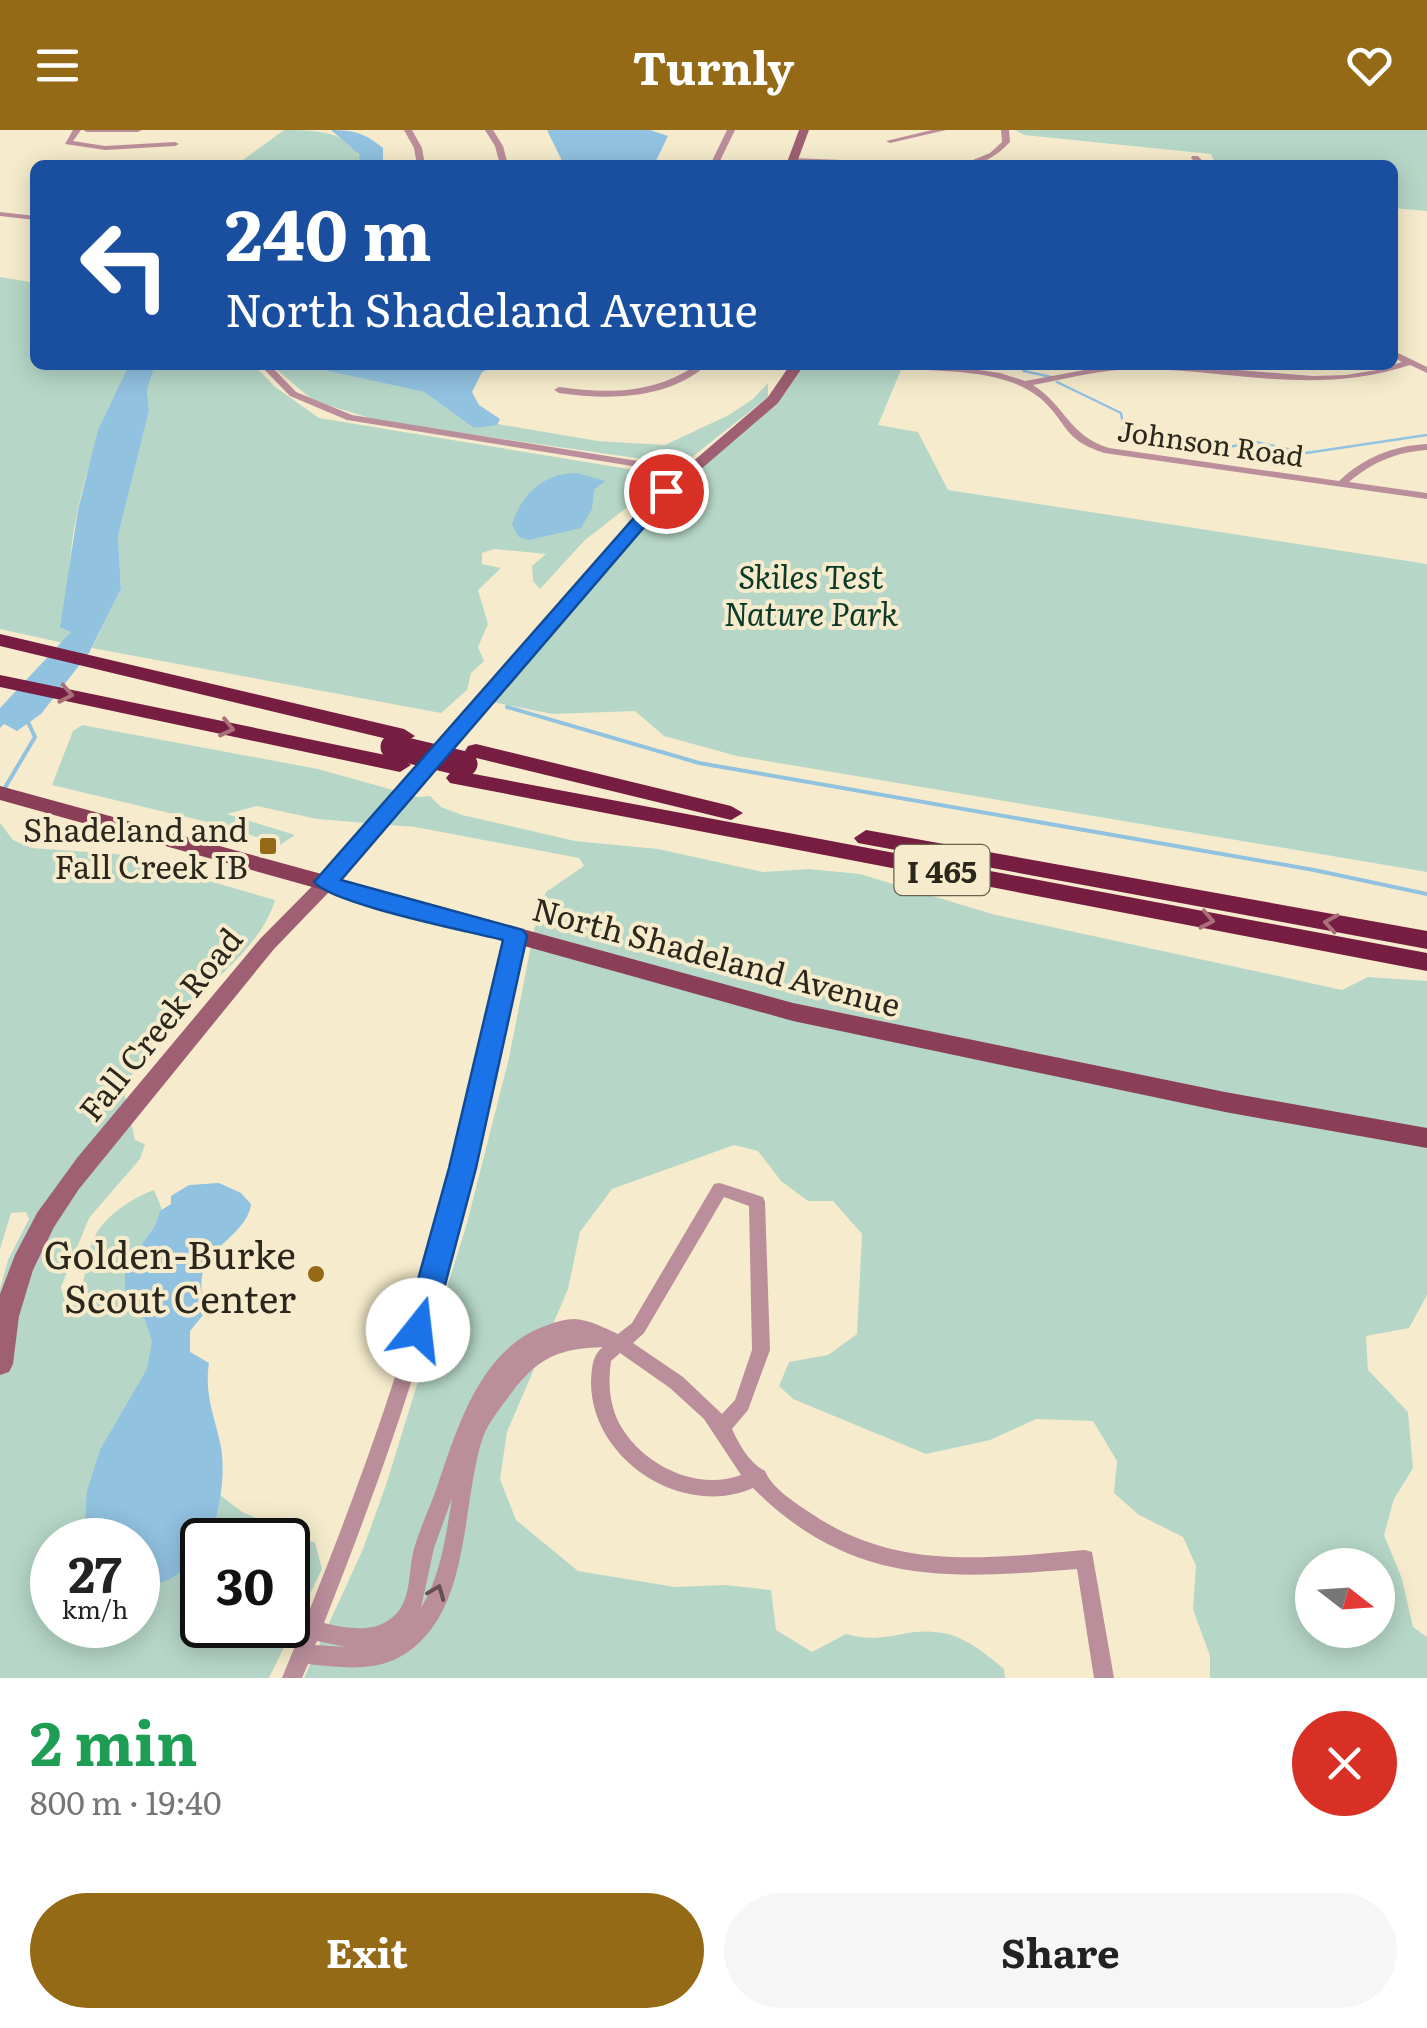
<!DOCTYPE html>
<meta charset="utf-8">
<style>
body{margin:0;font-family:Literata,serif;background:#f6f6f6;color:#222;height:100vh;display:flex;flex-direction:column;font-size:38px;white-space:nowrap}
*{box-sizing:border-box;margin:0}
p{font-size:32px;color:#767676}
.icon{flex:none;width:55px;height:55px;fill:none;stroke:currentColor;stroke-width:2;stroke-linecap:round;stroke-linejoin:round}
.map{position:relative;height:1548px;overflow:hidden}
.details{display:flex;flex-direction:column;background:#fff;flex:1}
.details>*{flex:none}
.top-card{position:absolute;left:30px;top:30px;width:1368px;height:210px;border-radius:15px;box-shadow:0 5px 25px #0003;background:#1a4fa0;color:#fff;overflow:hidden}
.needle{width:65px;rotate:107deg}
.tools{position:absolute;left:1295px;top:1418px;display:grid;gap:20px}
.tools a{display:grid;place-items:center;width:100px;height:100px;border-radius:50%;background:#fff;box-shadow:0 5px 25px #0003;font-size:50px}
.speed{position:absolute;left:30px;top:1388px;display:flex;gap:20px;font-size:50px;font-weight:700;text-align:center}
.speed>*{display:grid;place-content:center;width:130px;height:130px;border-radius:50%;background:#fff;box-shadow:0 5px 25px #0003;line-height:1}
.speed small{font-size:25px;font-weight:400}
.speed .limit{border:5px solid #111;border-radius:15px;background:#fff;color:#111}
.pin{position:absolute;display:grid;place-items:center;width:85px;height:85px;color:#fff;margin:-42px;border:5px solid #fff;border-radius:50%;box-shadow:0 2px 10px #0007}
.me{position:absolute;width:110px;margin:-55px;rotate:16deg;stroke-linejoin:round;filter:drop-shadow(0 0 8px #0008)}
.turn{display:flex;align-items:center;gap:35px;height:210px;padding:0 30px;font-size:45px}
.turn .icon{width:130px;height:130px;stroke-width:2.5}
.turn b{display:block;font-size:70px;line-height:85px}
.round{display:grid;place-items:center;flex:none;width:105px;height:105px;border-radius:52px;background:#f6f6f6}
.head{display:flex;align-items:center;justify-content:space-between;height:170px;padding:0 30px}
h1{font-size:60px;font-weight:700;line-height:75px;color:#1e9e55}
.primary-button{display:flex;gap:20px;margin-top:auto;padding:20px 30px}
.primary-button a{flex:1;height:115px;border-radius:60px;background:#956a16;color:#fff;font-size:40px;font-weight:700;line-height:115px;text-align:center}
.primary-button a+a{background:#f6f6f6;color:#222}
header{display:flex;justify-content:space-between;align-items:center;height:130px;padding:0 30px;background:#956a16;color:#fff;font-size:45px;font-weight:700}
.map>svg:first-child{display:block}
</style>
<header><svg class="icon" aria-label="menu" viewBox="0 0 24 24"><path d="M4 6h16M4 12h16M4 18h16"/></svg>Turnly<svg class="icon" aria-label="heart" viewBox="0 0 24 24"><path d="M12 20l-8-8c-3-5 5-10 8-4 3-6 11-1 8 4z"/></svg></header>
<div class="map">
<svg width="1427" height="1548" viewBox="0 0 1427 1548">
<rect width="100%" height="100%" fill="#f6eccd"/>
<path fill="#b6d7c7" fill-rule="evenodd" d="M 284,0 C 312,0 353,0 361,32 L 236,35 Z
M 1015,0 L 1427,0 L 1427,81 L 1393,78 L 1392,35 L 1216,35 L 1211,24 L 1024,5 Z
M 0,147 L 35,153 L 35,235 L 129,235 C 90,317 60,409 71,501 L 64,513 L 0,499 Z
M 155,235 L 254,235 L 275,257 L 319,288 L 659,344 L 661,351 L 585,410 L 540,459 L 533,451 L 532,436 L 546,424 L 494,419 L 482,423 L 482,434 L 501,438 L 478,460 L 488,494 L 478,517 L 484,531 L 471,543 L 467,560 L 441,583 L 92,518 L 121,459 L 118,406 L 149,281 L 147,260 Z
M 277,235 L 300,235 L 424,262 L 474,298 L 497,294 L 598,311 L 665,315 L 729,285 L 753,269 L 768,253 L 768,267 L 687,331 L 671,333 L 383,292 L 314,271 L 277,240 Z
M 794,235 L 903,235 L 878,295 L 918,302 L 948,360 L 1427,434 L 1427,742 L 737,626 L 664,606 L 635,581 L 553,584 L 482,570 L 688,342 L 789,251 Z
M 82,595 L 318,639 L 418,667 L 430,666 L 441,677 L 462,685 L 575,711 L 658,719 L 763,742 L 809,739 L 860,744 L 992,784 L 1342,860 L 1368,847 L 1427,851 L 1427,1165 L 1409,1198 L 1366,1206 L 1368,1240 L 1408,1282 L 1413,1338 L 1394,1369 L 1384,1405 L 1402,1449 L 1413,1497 L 1427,1507 L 1427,1548 L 1210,1548 L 1210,1526 L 1193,1479 L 1196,1436 L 1183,1407 L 1139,1385 L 1114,1363 L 1117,1331 L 1093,1291 L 1036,1289 L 990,1310 L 926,1324 L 793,1269 L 779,1256 L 789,1232 L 828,1225 L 857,1204 L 862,1104 L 833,1071 L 808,1071 L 781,1051 L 758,1021 L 734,1015 L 612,1059 L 580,1102 L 568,1159 L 507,1302 L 500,1349 L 516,1390 L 578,1441 L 675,1457 L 725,1455 L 771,1460 L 776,1500 L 812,1522 L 846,1504 C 887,1515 899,1499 934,1502 C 962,1503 983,1522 1004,1539 L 1005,1548 L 304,1548 L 363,1419 L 386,1355 L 467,1093 L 509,928 L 537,785 L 546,762 L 584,736 L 579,728 L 415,697 L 317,689 L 257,676 L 227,684 L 295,705 L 280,715 L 224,696 L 52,655 L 73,601 ZM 1312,1435 L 1378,1435 L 1378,1500 L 1312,1500 Z
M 0,693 L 13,710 L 32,718 L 116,724 L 275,770 C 260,823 193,864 159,906 C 145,922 135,941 123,958 L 135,1010 L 145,1014 L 140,1029 L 89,1088 L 61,1157 L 66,1175 C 91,1147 81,1150 90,1118 C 97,1091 129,1069 154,1060 L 165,1087 L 176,1331 L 242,1382 L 315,1413 L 322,1439 L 269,1548 L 0,1548 L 0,1159 L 8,1130 L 29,1089 L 26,1082 L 11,1083 L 0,1119 ZM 52,1410 L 138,1410 L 138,1495 L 52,1495 ZM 202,1410 L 288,1410 L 288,1495 L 202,1495 Z"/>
<path fill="#91c2e0" d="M 331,0 C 354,0 365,3 383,18 L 383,35 L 360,35 L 359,24 Z
M 547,0 L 650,0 L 668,6 L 654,35 L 564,35 Z
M 129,235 L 155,235 L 147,260 L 149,281 L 118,406 L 121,459 L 89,523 L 41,584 L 17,601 L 4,594 L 0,598 L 0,578 L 71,502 L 60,497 L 78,380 L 98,300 Z
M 300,235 L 499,235 L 482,242 L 472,262 L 479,275 L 500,289 L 497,295 L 474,298 L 424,262 Z
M 577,343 L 605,351 L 594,360 L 592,379 L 581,398 L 529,410 L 519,407 L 512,395 C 521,364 544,343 577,343 Z
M 219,1053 L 241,1063 L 251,1074 C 248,1098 221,1111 208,1131 C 196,1150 204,1166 203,1185 L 190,1201 L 190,1222 L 209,1233 C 204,1265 215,1287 221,1317 C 226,1347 219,1382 209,1410 L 202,1410 L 198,1429 L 193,1428 C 178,1448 162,1456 138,1454 L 138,1410 L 84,1408 L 87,1361 L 100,1320 L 147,1239 L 152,1211 L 145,1190 L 125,1160 L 125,1139 L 155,1096 L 160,1081 L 171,1074 L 171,1066 L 189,1055 Z"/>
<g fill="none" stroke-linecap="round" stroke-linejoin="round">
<path stroke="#91c2e0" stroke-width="2.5" d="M 1019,235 L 1024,241 L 1051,247
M 1057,252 L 1121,283 L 1126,310 L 1190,324 L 1256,312 L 1306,323 L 1427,305"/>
<path stroke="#91c2e0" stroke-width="4" d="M 507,577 L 699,633 L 1314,740 L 1427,764
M 0,666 L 35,607 L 28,592"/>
<path fill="#bb8e9b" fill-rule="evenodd" d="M 73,0 L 81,0 L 73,11 L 105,16 L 175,12 L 179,14 L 175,16 L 105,20 L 65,14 Z
M 83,0 L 142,0 L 138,2 L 87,2 Z
M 404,0 L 412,0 L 422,18 L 425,35 L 417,35 L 414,18 Z
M 485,0 L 493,0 L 503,16 L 508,35 L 500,35 L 495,16 Z
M 727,0 L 735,0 L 718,35 L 710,35 Z
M 932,0 L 946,0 L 890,13 L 886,11 Z
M 1001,0 L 1009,0 L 1010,12 C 996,27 982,35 961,35 L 990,23 L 1002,12 Z
M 1192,26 L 1198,26 L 1206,35 L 1198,35 L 1191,28 Z
M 793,28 L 913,33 L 917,35 L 790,32 L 789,30 Z
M 0,82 L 35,86 L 35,90 L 0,86 Z
M 1392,220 L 1427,237 L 1427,243 L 1410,235 C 1316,265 1243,242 1148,239 C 1109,237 1071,248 1033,255 C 1066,276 1068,305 1109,318 L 1339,351 C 1365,327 1392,316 1427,314 L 1427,320 C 1396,322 1373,332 1349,352 L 1427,363 L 1427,369 L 1104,323 C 1061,309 1068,292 1040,268 C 1005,238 938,242 895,238 L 890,235 L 965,238 L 1000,243 L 1025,251 L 1112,235 L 1175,235 L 1313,246 L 1346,245 L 1377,240 L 1402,232 L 1392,227 Z
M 260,235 L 270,235 L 296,262 L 352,285 L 688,339 L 693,342 L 688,345 L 347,290 L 290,266 Z
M 696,235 L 707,235 C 666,270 609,270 559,263 L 554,260 L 559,257 C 607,264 655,264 696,235 Z
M 515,801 L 522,806 C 496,925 471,1045 438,1162 C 407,1275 367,1384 324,1493 C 349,1499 377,1504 396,1484 C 412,1467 408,1440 414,1419 C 420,1397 431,1376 438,1354 C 458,1295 481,1219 545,1196 C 555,1192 565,1189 575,1189 C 590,1190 605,1198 618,1204 L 632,1193 L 714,1054 L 720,1053 L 763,1067 L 765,1072 L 770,1220 L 748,1280 L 732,1299 C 739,1314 749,1333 765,1341 C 772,1358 794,1372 809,1382 C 896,1442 986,1428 1085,1420 L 1092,1422 L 1114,1548 L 1094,1548 L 1077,1439 C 948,1449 852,1457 753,1358 C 683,1389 591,1330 591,1252 C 592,1238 592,1225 603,1217 C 559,1219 540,1226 512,1262 C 502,1276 489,1291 483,1307 C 460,1375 473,1488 398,1528 C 370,1542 337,1537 308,1534 L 302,1548 L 282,1548 C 327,1438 371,1326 406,1212 C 448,1079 477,942 508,806 ZM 724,1067 L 749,1076 L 752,1220 L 735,1270 L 722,1284 L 683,1247 L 633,1213 L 644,1203 ZM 620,1223 L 670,1258 L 704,1289 L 741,1345 C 696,1362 641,1334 619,1293 C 609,1273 608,1252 611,1231 ZM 452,1368 C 446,1405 441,1445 421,1478 L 434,1418 ZM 317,1511 L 346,1517 L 315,1515 Z"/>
<path fill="#9f6074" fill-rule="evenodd" d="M 799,0 L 809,0 L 796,35 L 786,35 Z
M 790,235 L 804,235 L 778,273 L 672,364 L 633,407 L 355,735 L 274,819 L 79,1059 L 54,1097 L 33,1140 L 19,1186 L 13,1234 L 9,1242 L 0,1245 L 0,1164 L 15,1125 L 37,1083 L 77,1028 L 260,809 L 341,727 L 623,401 L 662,358 L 768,267 Z"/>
<path fill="#8a3e58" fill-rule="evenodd" d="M 0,656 L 793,873 L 1225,962 L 1427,998 L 1427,1018 L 1225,982 L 793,891 L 0,670 Z"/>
<path fill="#761d41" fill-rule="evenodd" d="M 0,504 L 404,599 L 415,606 L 404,613 L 0,516 Z
M 0,545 L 400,628 L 411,635 L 400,642 L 0,557 Z
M 476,614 L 731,676 L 743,683 L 731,690 L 468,626 L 465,621 L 468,616 Z
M 458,641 L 1427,823 L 1427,841 L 450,653 L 446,648 L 450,643 Z
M 866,700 L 1427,801 L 1427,819 L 858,713 L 854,708 Z"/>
<path stroke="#761d41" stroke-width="25" d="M 393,617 L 465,634"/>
</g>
<defs><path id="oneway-chevron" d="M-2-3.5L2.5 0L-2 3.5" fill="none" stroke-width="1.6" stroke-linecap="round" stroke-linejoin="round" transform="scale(2.5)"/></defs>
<g stroke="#a97079">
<use href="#oneway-chevron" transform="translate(66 564) rotate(11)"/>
<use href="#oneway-chevron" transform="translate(227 598) rotate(13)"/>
<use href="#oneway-chevron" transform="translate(1207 790) rotate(11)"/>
<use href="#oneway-chevron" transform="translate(1331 793) rotate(-170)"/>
</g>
<use stroke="#65504f" href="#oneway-chevron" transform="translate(437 1462) rotate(-68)"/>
<path fill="#1a73e8" stroke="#114b97" stroke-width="2.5" d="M 661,357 L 675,361 L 341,750 L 523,800 L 527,806 L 476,1038 L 433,1200 L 428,1208 L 418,1212 L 408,1208 L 404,1200 L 449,1038 L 503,810 C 468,801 332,774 314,752 Z"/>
<g fill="#956a16" stroke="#f6eccd" stroke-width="4">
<rect x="258" y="706" width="20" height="20" rx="5"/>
<circle cx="316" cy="1144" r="10"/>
</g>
<g text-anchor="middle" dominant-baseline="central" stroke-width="8" stroke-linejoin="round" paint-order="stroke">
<g font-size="28" fill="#2b271c" stroke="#f6eccd">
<text transform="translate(1211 312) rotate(8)">Johnson Road</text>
</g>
<rect fill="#f6eccd" stroke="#686251" stroke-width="2.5" x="894.5" y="715" width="95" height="50" rx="8"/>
<g font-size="30" font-weight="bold" fill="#2b271c">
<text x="942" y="740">I 465</text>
</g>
<g font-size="32" font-style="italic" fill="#0c3a29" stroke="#f6eccd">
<text x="811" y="445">Skiles Test<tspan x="811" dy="37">Nature Park</tspan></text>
</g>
<g font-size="32" fill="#2b271c" stroke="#f6eccd" text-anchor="end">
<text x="248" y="698">Shadeland and<tspan x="248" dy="37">Fall Creek IB</tspan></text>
</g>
<g font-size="32" fill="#2b271c" stroke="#f6eccd">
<text transform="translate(717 825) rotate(15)">North Shadeland Avenue</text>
<text transform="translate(159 893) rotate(-51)">Fall Creek Road</text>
</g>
<g font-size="38" fill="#2b271c" stroke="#f6eccd" text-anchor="end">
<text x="296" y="1122">Golden-Burke<tspan x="296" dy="44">Scout Center</tspan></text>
</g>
</g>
</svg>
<div class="tools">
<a><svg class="needle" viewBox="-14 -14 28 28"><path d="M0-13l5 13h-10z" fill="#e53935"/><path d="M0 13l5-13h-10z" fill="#767676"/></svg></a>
</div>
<div class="speed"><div>27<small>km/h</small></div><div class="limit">30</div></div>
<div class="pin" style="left:666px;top:361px;background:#d93025"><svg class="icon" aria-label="arrive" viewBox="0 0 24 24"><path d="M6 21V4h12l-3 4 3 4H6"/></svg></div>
<svg class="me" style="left:418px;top:1200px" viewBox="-20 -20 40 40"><circle r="19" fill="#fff"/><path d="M0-13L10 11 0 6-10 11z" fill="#1a73e8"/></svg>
<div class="top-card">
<div class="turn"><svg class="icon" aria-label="left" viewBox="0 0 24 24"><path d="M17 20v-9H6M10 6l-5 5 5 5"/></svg><div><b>240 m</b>North Shadeland Avenue</div></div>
</div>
</div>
<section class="details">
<div class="head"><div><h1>2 min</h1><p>800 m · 19:40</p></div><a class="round" style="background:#d93025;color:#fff"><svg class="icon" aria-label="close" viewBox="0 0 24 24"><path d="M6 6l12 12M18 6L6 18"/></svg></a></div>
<div class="primary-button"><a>Exit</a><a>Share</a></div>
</section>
